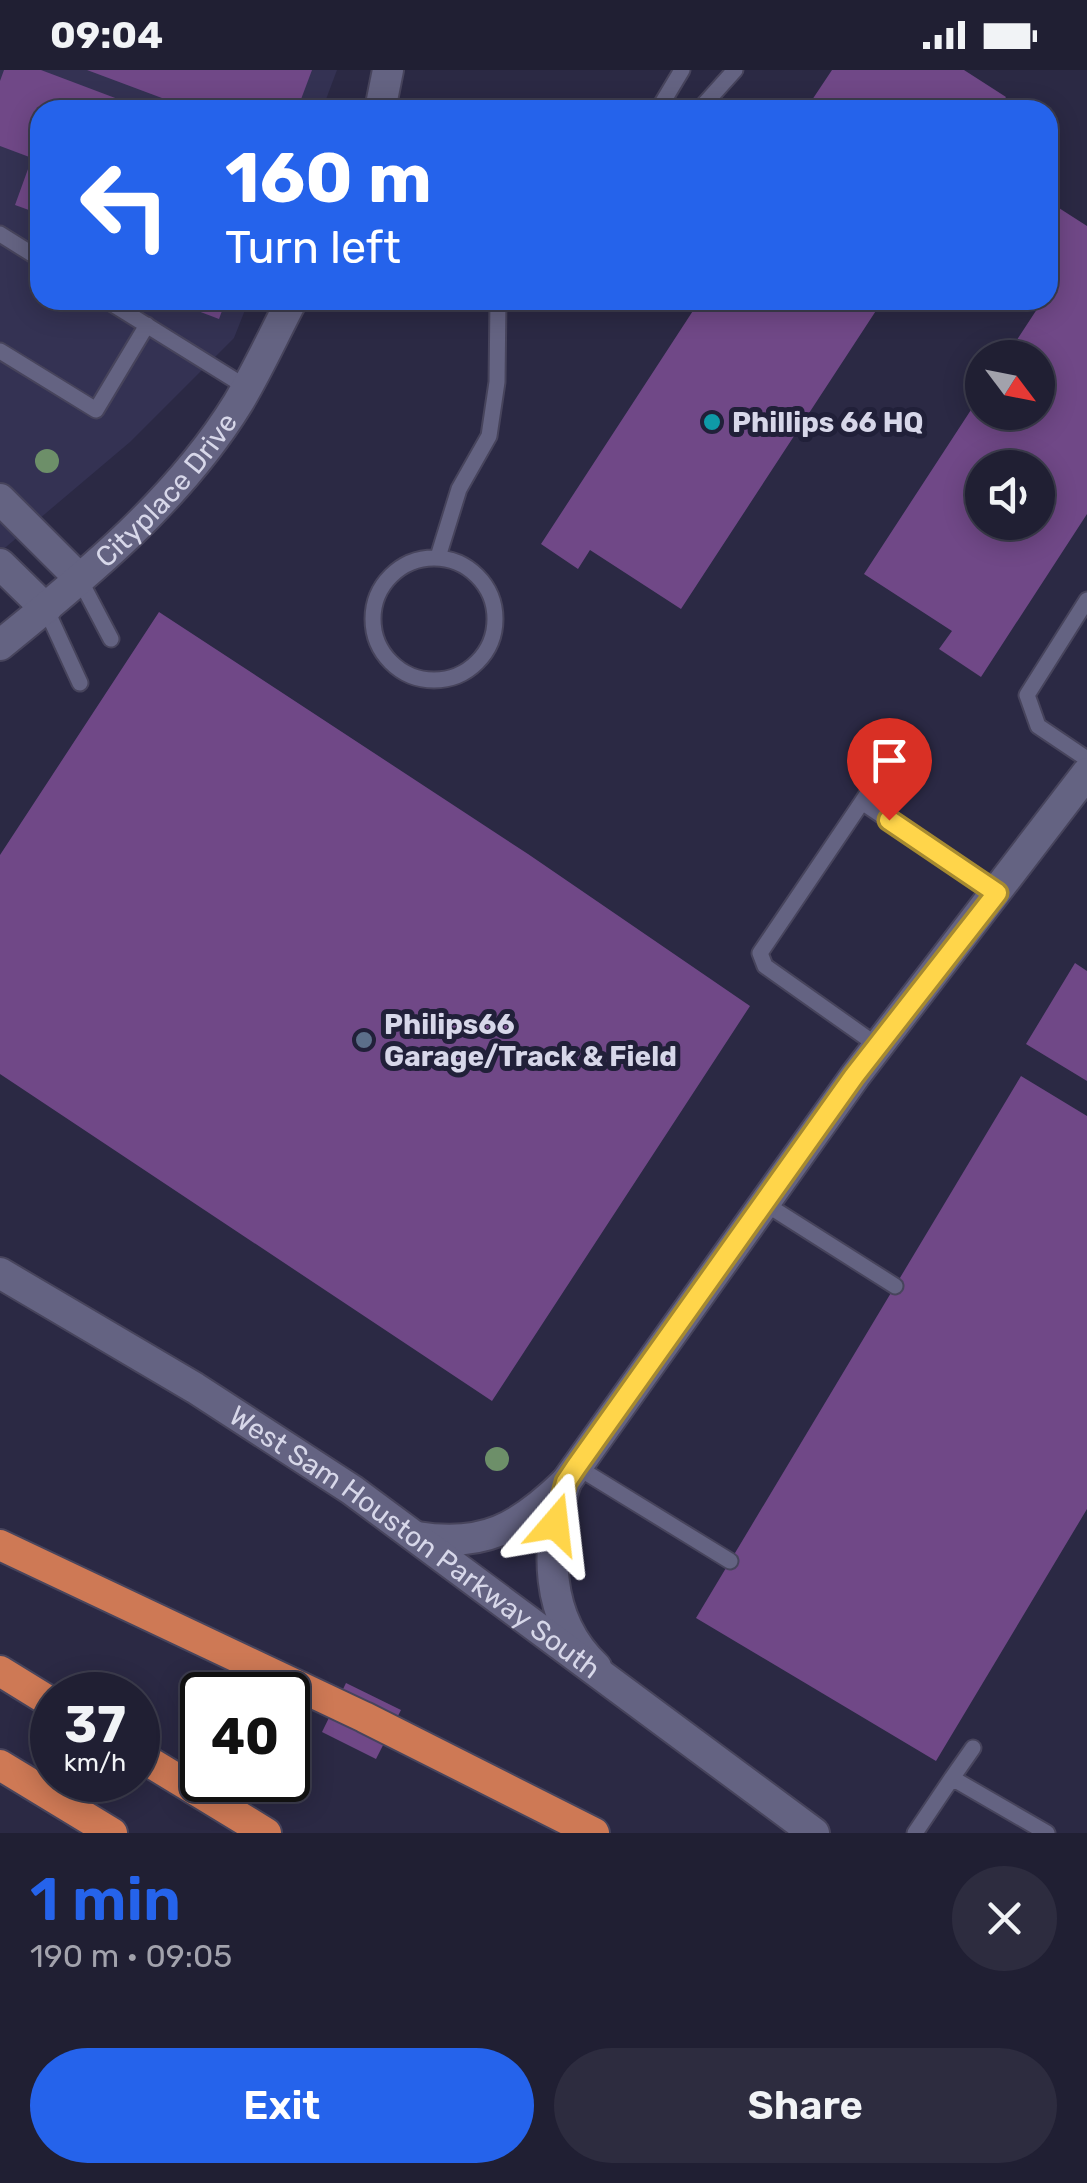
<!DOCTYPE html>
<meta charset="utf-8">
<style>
body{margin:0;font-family:Rubik,sans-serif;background:#2d2c3f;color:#f1f3f6;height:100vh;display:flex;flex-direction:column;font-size:38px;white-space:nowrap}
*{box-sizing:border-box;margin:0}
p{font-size:32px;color:#a2a2ac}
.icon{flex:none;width:55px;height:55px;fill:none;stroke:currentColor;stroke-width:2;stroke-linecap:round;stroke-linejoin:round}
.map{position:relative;height:1763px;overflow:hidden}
.side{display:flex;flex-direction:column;background:#201f33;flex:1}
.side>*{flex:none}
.top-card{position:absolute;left:30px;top:30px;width:1028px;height:210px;border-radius:30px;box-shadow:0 5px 25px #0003,0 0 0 2px #3d3d4e;background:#2563eb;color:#fff;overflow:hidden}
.needle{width:65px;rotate:122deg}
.controls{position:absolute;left:965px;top:270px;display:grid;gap:20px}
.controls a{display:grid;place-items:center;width:90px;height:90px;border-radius:50%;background:#201f33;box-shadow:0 5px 25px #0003,0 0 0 2px #3d3d4e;font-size:50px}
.speed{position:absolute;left:30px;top:1602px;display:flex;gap:20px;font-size:50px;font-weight:700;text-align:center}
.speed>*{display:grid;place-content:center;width:130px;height:130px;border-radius:50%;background:#201f33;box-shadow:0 5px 25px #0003,0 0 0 2px #3d3d4e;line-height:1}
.speed small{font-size:25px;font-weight:400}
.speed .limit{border:5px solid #111;border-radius:15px;background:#fff;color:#111}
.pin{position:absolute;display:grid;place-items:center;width:85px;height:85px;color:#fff;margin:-102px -42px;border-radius:50% 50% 50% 0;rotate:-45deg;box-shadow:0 0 10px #0007}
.pin .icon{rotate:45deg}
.me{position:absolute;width:110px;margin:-55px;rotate:17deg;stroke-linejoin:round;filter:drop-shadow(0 0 8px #0008)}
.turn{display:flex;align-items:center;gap:35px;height:210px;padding:0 30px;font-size:45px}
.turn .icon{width:130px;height:130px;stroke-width:2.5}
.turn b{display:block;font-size:70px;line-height:85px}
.round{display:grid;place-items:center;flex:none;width:105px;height:105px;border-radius:52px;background:#2d2c3f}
.head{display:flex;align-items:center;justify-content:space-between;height:170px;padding:0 30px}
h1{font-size:60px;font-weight:600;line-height:75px;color:#2563eb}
.button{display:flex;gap:20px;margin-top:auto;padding:20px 30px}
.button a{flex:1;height:115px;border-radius:60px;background:#2563eb;color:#fff;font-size:40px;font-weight:600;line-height:115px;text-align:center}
.button a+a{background:#2d2c3f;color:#f1f3f6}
.status{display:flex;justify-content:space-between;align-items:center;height:70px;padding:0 50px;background:#201f33;direction:ltr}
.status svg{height:28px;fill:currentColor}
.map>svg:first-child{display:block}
</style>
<div class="status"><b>09:04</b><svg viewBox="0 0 49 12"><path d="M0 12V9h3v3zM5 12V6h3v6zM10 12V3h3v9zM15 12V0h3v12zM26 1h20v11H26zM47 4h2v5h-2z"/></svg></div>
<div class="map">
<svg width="1087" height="1763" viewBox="0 0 1087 1763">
<rect width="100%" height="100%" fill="#2b2944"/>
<path fill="#343253" d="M 0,0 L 337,0 L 322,40 L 40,40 L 40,230 L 249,230 L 234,268 L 130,372 L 0,482 Z"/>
<path fill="#704887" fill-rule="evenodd" d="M 4,0 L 41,0 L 147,40 L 40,40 L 40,144 L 15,135 L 32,88 L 0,76 L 0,11 Z
M 87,0 L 312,0 L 297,40 L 194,40 Z
M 832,0 L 964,0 L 1006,27 L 997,40 L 820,40 L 810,33 Z
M 1048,131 L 1087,156 L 1087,444 L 981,607 L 939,579 L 952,561 L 864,504 L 982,323 L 982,342 L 1038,342 L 1038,288 L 1005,288 L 1043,230 L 1048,230 ZM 982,398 L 1038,398 L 1038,452 L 982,452 Z
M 169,230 L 226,230 L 219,249 Z
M 700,230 L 883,230 L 681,539 L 590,480 L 578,499 L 541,474 Z
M 159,542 L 528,784 L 750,936 L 492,1331 L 0,1004 L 0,785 Z
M 1075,893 L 1087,901 L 1087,1011 L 1026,974 Z
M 1021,1006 L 1087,1046 L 1087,1439 L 936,1691 L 696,1548 Z
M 346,1613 L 401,1640 L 376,1689 L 322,1662 Z"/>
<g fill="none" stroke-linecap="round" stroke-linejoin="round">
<defs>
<path id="service" d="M 658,40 L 682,0
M 699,40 L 735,0
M 0,164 L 40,189
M 106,230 L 246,317
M 0,281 L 96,340 L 147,255
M 438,487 L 459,419 L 489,366 L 497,312 L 498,230
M373 549a61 61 0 1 1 122 0a61 61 0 1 1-122 0Z
M 79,508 L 111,569
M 1087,530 L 1027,625 L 1038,656 L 1087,689
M 46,539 L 80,613
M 862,732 L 907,664
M 878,976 L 765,896 L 760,883 L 862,732 L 997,823
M 764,1133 L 895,1216
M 577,1397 L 730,1491
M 952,1708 L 973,1678
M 915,1763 L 952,1708 L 1047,1763"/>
<g id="tertiary">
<path d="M 380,40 L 388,0"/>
<path d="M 0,429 L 79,508"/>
<path d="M 0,494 L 46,539"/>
<path id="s1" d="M 0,575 C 87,505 179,429 238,333 C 258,300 274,264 292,230"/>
<path d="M 566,1412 C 545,1475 544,1548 596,1597"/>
<path d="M 417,1467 C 483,1478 519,1458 566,1412 L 855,1006 L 1087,703"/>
</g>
<g id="secondary">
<path id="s2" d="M 0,1203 L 195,1318 L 352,1420 L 814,1763"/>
</g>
<path id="motorway" d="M 0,1475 L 364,1647 L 594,1763
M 0,1601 L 52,1633
M 138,1685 L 266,1763
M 0,1695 L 112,1763"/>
</defs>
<use href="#service" stroke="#47445c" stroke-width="19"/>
<use href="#tertiary" stroke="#47445c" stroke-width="34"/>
<use href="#secondary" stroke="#47445c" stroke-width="34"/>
<use href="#motorway" stroke="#47445c" stroke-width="34"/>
<use href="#service" stroke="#646382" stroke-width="15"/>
<use href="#tertiary" stroke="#646382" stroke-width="30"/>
<use href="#secondary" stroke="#646382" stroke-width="30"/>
<use href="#motorway" stroke="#ce7955" stroke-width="30"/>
</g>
<g fill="#6d8f69">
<circle cx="47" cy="391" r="12"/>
<circle cx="497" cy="1389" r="12"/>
</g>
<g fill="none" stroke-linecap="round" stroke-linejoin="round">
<defs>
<path id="route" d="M 555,1454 L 566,1412 L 576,1397 L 854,1006 L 997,823 L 889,750"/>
</defs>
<use href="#route" stroke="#a68a30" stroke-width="25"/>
<use href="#route" stroke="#ffd54a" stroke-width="18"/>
</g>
<circle fill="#0f9aa8" stroke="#212039" stroke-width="4" cx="712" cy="352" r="10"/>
<circle fill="#5c6f8a" stroke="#212039" stroke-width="4" cx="364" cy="970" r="10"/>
<g text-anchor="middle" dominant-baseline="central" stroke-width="10" stroke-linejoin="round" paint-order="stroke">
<g font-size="28" font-weight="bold" fill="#d7d7e9" stroke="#212039" text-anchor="start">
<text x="732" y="352">Phillips 66 HQ</text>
<text x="384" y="954">Philips66<tspan x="384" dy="32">Garage/Track &amp; Field</tspan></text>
</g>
<g font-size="28" fill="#d7d7e9" stroke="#212039">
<text stroke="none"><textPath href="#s1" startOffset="228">Cityplace Drive</textPath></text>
<text stroke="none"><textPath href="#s2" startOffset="495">West Sam Houston Parkway South</textPath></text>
</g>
</g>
</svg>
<div class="controls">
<a><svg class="needle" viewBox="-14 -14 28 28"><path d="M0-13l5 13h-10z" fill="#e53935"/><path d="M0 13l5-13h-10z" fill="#a2a2ac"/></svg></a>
<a><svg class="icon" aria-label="sound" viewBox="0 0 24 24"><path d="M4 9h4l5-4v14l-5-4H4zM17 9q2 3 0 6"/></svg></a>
</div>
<div class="speed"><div>37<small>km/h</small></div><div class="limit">40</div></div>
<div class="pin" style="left:889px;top:750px;background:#d93025"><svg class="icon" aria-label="arrive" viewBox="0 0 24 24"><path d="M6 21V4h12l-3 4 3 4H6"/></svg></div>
<svg class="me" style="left:555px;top:1454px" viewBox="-20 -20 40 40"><path d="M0-17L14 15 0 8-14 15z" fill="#ffd54a" stroke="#fff" stroke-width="4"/></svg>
<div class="top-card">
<div class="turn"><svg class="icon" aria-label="left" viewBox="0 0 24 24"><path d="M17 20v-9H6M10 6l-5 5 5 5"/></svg><div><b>160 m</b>Turn left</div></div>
</div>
</div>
<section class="side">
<div class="head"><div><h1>1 min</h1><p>190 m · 09:05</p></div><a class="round"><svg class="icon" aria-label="close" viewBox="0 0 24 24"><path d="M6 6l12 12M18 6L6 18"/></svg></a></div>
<div class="button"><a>Exit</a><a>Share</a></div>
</section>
